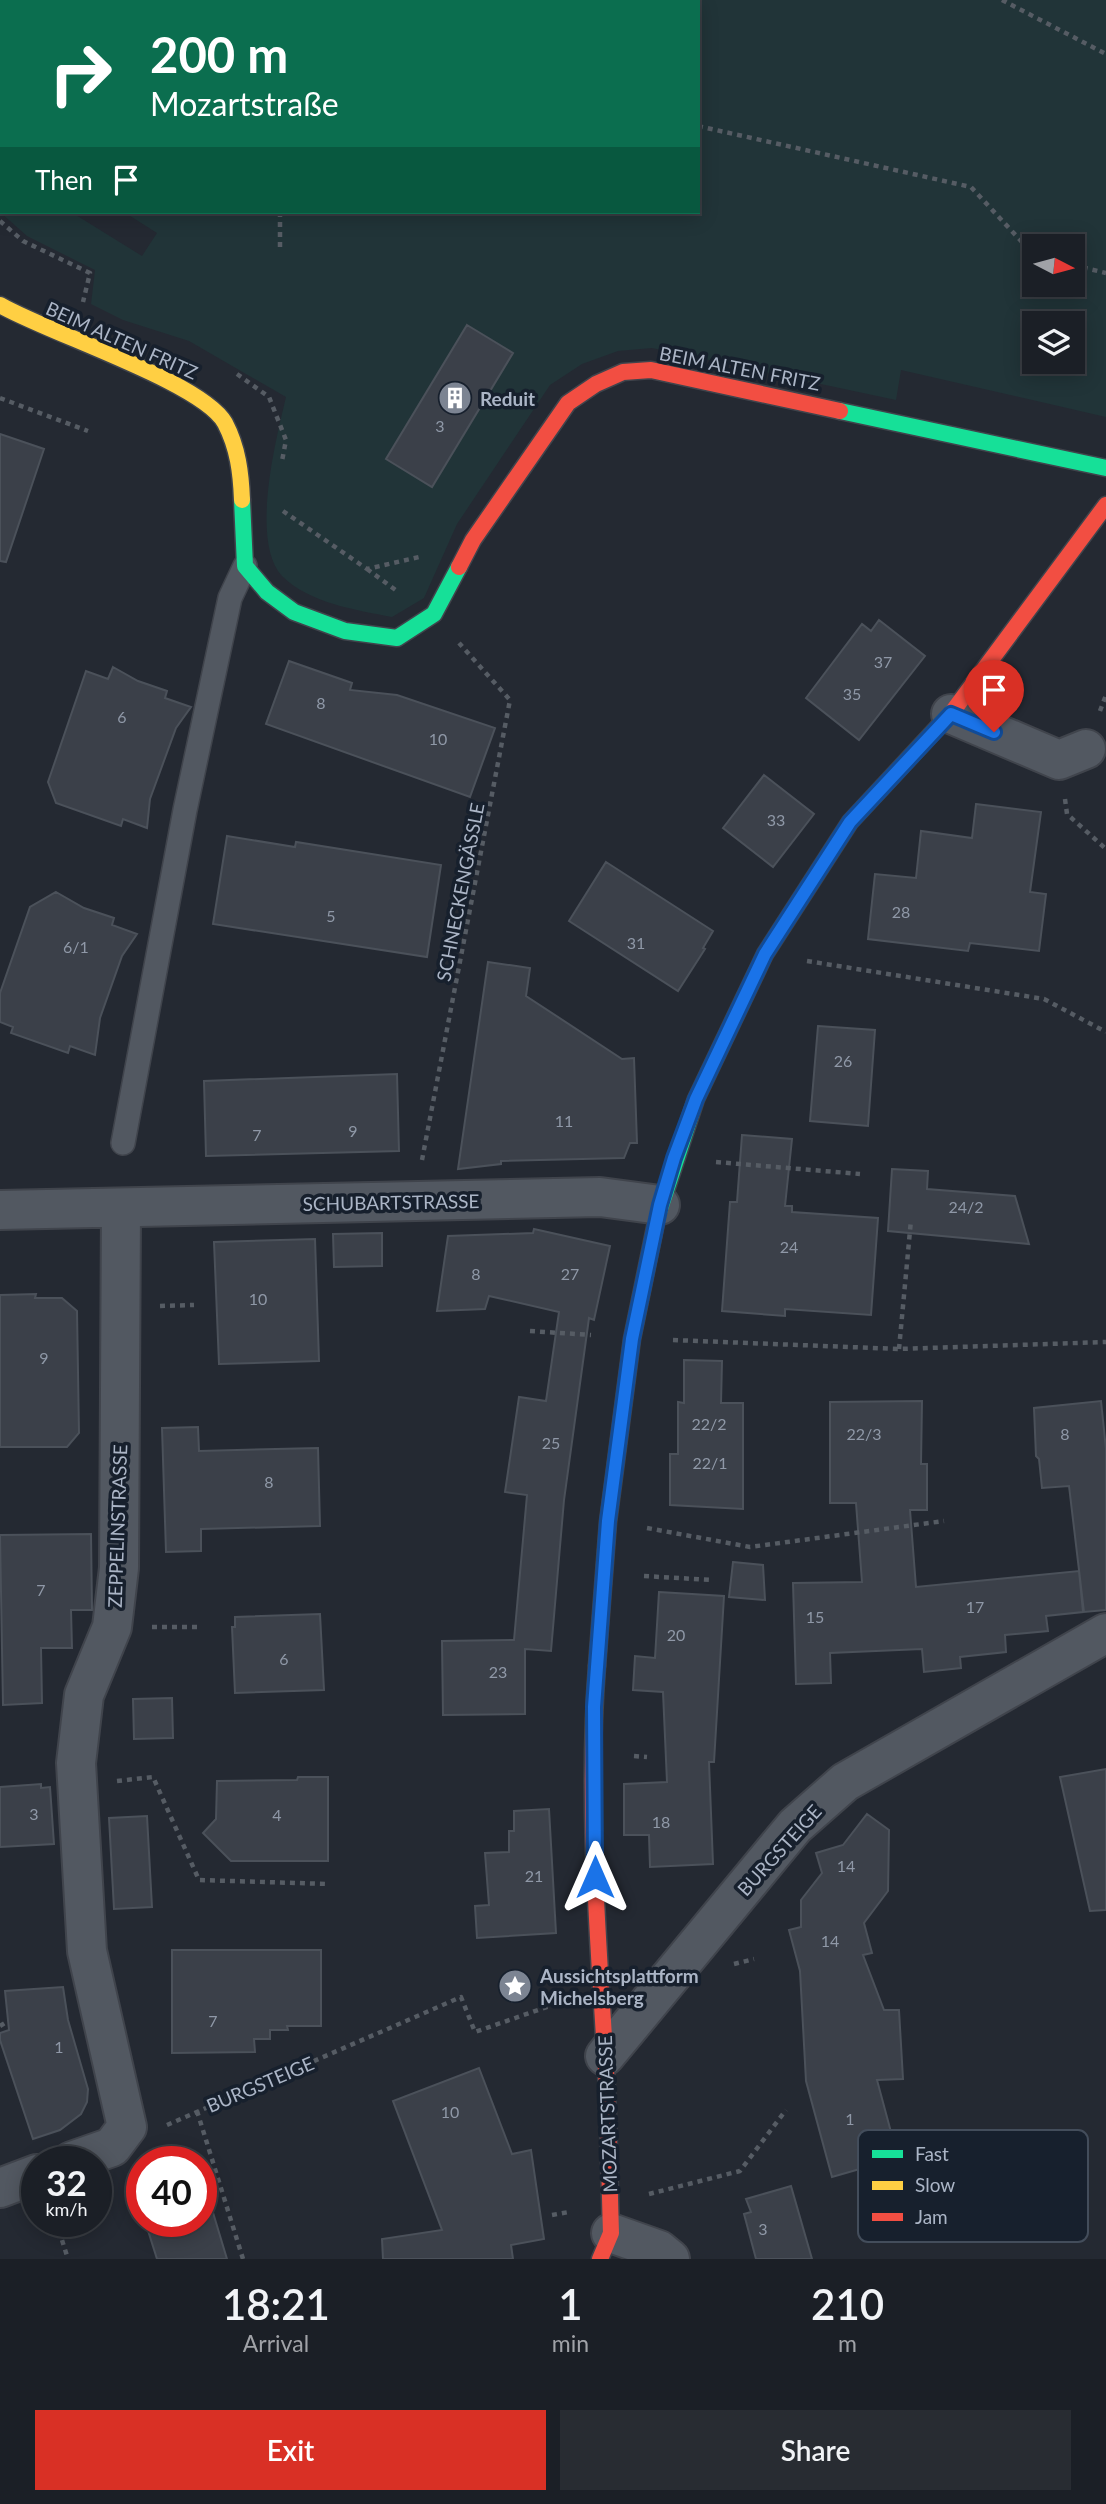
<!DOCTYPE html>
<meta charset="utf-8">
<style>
body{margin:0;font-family:Lato,sans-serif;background:#282c32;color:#f1f3f6;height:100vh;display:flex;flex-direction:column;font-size:26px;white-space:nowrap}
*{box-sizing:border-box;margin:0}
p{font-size:23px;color:#a0a2a7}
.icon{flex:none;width:38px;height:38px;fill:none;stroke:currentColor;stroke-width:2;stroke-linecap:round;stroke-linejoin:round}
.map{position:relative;height:2259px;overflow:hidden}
.sheet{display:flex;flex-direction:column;background:#1b1f26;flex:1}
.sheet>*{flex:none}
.hud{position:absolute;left:0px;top:0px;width:700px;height:214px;box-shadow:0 4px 18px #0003,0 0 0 2px #393d43;background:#0b6e4f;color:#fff;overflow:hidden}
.needle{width:46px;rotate:96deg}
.buttons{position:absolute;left:1022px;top:234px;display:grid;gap:14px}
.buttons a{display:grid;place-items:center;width:63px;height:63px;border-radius:0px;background:#1b1f26;box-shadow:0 4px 18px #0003,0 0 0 2px #393d43;font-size:35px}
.speed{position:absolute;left:21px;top:2146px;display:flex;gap:14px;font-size:35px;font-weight:700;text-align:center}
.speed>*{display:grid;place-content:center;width:91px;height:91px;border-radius:50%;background:#1b1f26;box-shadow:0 4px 18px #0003,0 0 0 2px #393d43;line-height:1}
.speed small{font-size:18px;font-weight:400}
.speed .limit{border:10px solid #d22;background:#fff;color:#111}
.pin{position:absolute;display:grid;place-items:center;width:60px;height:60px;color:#fff;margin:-72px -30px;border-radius:50% 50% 50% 0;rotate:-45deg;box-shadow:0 0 7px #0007}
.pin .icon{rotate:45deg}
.me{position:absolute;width:77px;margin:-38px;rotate:0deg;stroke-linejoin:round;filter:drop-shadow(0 0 5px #0008)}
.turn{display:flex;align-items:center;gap:24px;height:147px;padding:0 35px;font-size:32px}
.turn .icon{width:91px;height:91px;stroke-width:2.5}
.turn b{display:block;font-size:49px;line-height:60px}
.then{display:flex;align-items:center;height:66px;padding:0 35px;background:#0003;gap:14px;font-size:26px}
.eta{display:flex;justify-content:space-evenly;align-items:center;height:119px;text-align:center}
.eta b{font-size:42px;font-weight:600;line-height:49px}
.primary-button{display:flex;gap:14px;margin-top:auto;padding:14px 35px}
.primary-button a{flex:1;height:80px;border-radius:0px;background:#d93025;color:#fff;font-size:28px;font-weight:600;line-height:80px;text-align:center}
.primary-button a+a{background:#282c32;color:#f1f3f6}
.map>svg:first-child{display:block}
</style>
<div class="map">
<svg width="1106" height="2259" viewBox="0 0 1106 2259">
<rect width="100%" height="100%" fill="#242932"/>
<path fill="#213438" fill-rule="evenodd" d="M 0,0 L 1106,0 L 1106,417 L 901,370 L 896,400 L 652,348 L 618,351 L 582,364 L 550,385 L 457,524 L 424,598 L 392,617 C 356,610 309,603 282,576 C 250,542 276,439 286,397 L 189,341 L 123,320 L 91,304 L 95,270 L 27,236 L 0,212 L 0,168 L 2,212 L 71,212 L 142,256 L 157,233 L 124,212 L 698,212 L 698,2 L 2,2 L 2,135 ZM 1034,247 L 1073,247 L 1073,285 L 1034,285 ZM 1034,324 L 1073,324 L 1073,362 L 1034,362 Z"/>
<path fill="#3b4049" stroke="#4b515a" stroke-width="2" d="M 467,325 L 513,353 L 432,487 L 386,459 Z
M 0,434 L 44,449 L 6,562 L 0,561 Z
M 879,620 L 925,656 L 859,740 L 806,698 L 862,624 L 871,631 Z
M 289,661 L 352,683 L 350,690 L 397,695 L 495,728 L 470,797 L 266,724 Z
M 113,667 L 138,681 L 167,691 L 165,698 L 191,707 L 176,728 L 150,799 L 147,828 L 123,819 L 121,826 L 56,803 L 48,782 L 86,671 L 108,679 Z
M 764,775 L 814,814 L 773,867 L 723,828 Z
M 976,804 L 1041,812 L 1030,892 L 1046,894 L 1039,951 L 970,943 L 968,951 L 868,939 L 875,874 L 916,878 L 921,831 L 972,838 Z
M 227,836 L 295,847 L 296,842 L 441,865 L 427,957 L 213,924 Z
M 606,862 L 713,931 L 703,948 L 705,949 L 678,991 L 569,921 Z
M 56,892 L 84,908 L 114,918 L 112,925 L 137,934 L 122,956 L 100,1018 L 95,1055 L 70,1046 L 68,1053 L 11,1033 L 13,1027 L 0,1022 L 0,993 L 30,907 Z
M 488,962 L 530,968 L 526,996 L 622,1059 L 634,1058 L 637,1143 L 630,1143 L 624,1158 L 501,1161 L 501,1164 L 458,1169 Z
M 818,1026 L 875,1030 L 868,1126 L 810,1121 Z
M 397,1074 L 399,1151 L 206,1156 L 204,1081 Z
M 742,1135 L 792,1139 L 785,1206 L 792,1206 L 792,1212 L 878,1218 L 871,1315 L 785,1309 L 785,1316 L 722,1311 L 730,1202 L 737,1202 Z
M 892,1169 L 928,1171 L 927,1189 L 1015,1196 L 1029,1244 L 888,1231 Z
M 534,1229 L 610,1246 L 594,1320 L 589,1318 L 564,1500 L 551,1651 L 525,1649 L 525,1714 L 443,1715 L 442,1641 L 514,1640 L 527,1495 L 505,1492 L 519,1397 L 546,1401 L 559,1312 L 489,1296 L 485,1309 L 437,1311 L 448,1236 L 533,1233 Z
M 382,1233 L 382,1266 L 334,1267 L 333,1234 Z
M 315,1239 L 319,1361 L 219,1364 L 214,1242 Z
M 36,1294 L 35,1298 L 62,1298 L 77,1311 L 79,1433 L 67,1447 L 0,1447 L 0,1295 Z
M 684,1360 L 722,1361 L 721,1403 L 743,1403 L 743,1509 L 670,1505 L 670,1454 L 678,1454 L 678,1402 L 684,1403 Z
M 922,1401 L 921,1464 L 927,1464 L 927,1510 L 910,1510 L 916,1587 L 1079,1571 L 1083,1612 L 1046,1616 L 1048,1631 L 1005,1635 L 1006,1652 L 960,1657 L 961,1668 L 924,1672 L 922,1649 L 830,1653 L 831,1683 L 796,1684 L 793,1583 L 862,1582 L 856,1503 L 830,1503 L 830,1402 Z
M 1101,1401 L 1106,1449 L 1106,1610 L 1084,1612 L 1069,1486 L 1042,1488 L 1039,1459 L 1036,1456 L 1034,1408 Z
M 198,1427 L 199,1451 L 318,1448 L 320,1526 L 201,1529 L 201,1551 L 166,1552 L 162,1428 Z
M 91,1534 L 92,1610 L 71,1610 L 72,1648 L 41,1648 L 42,1703 L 3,1705 L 0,1535 Z
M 733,1562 L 763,1565 L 765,1600 L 729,1597 Z
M 659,1592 L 724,1596 L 714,1762 L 709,1762 L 713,1864 L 650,1867 L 649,1835 L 624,1835 L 624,1784 L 667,1782 L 663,1692 L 633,1690 L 635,1656 L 655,1658 Z
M 320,1614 L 324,1690 L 235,1693 L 232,1627 L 235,1627 L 235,1617 Z
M 172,1698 L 173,1738 L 134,1739 L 133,1699 Z
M 1106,1769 L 1106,1910 L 1090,1911 L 1060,1777 Z
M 298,1777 L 328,1777 L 328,1861 L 231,1861 L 203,1833 L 216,1819 L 217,1781 L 297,1780 Z
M 41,1784 L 41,1788 L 50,1787 L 54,1844 L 0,1847 L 0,1787 Z
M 549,1809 L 556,1933 L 477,1938 L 475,1906 L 489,1905 L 485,1853 L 509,1852 L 509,1831 L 514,1831 L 514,1811 Z
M 867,1814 L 889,1830 L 888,1891 L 864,1923 L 872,1953 L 863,1955 L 884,2010 L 899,2010 L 903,2079 L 877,2080 L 898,2158 L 832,2177 L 806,2081 L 800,1971 L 789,1930 L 801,1927 L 801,1900 L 822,1873 L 816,1853 L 843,1845 Z
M 147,1816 L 152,1907 L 114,1909 L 109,1818 Z
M 172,1950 L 321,1950 L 321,2026 L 287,2026 L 288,2030 L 270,2030 L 270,2039 L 254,2039 L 255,2052 L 172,2053 Z
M 63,1987 L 68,2020 L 88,2089 L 87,2102 L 81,2114 L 60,2130 L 33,2139 L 0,2040 L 0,2033 L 9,2030 L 5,1991 Z
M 479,2068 L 512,2154 L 531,2150 L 544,2239 L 511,2245 L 513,2259 L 383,2259 L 382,2239 L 442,2230 L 393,2101 Z
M 202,2176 L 227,2259 L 157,2259 L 145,2221 L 201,2221 Z
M 791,2186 L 812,2259 L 756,2259 L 744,2214 L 751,2212 L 746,2199 Z"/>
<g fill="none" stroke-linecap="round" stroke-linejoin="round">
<defs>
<path id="lane" d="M 123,1143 L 185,810 L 230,598 L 245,566"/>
<path id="street" d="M 951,714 L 1059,760 L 1086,749
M 0,1210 L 600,1197 L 660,1205
M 605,2056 L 795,1826 L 845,1782 L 1106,1633
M 72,2161 L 112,2147 L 127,2127 L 87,1951 L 76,1763 L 84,1695 L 112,1627 L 119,1568 L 121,1208
M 0,2188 L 37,2174
M 611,2233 L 659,2250 L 670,2259"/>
<path id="fast" d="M 840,411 L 1106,468
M 242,500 L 245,566 L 267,592 L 294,612 L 345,631 L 397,638 L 434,614 L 459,567
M 657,1218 L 696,1099 L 765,954 L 850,822 L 953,711"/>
<path id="slow" d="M 0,305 C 48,333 202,382 225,423 C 238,448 241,473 242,500
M 597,1666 L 608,1522 L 632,1339 L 657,1218"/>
<path id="jam" d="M 459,567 L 473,540 L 568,403 L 596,384 L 623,372 L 651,370 L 840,411
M 953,711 L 1106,505
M 597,1666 C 587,1794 597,1924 605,2053 C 609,2113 609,2173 611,2233 L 600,2259"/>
</defs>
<use href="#lane" stroke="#40444c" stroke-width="26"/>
<use href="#street" stroke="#40444c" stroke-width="42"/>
<use href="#fast" stroke="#40444c" stroke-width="19"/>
<use href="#slow" stroke="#40444c" stroke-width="19"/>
<use href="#jam" stroke="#40444c" stroke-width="19"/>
<path stroke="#565c64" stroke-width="4.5" stroke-dasharray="5 5" stroke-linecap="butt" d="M 476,0 L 478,2
M 1002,0 L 1106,54
M 167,2 L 168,0
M 311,2 L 312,0
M 698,126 L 971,187 L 1034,255
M 280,212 L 280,250
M 0,221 L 23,241 L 90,273 L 83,302
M 1073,265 L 1106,273
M 237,374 L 269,397 L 286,440 L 282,461
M 0,398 L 88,431
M 283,511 L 367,569 L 419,557
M 367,569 L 397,591
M 1100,711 L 1106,695
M 1065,799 L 1067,814 L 1106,849
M 807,961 L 1044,999 L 1106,1032
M 422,1160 L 510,700 L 459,643
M 716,1162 L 860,1174
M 160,1306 L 194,1305
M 530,1331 L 591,1335
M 673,1340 L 899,1349 L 1106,1342
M 899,1349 L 911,1220
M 647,1528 L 750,1547 L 944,1521
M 644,1576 L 712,1580
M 152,1627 L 200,1627
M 634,1756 L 647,1757
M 117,1781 L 153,1777 L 199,1880 L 329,1884
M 734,1964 L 754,1959
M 0,2026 L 8,2021
M 197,2111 L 243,2259
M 167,2125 L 461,1997 L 475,2032 L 561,2002
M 649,2194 L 740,2171 L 786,2110
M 552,2215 L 569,2212
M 56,2221 L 68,2259"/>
<use href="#lane" stroke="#525861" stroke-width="23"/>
<use href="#street" stroke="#525861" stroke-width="38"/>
<use href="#fast" stroke="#16e098" stroke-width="16"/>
<use href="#slow" stroke="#ffcf43" stroke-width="16"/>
<use href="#jam" stroke="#f24e42" stroke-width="16"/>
</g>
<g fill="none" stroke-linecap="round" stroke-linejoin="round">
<defs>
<path id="route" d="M 595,1877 L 594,1707 L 608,1521 L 632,1339 L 660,1205 L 674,1158 L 696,1099 L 765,954 L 850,822 L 951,714 L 994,732"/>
</defs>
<use href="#route" stroke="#114b97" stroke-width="18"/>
<use href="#route" stroke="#1a73e8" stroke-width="12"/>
</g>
<defs>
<symbol id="building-disc" viewBox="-11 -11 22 22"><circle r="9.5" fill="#7c8492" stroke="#17202d"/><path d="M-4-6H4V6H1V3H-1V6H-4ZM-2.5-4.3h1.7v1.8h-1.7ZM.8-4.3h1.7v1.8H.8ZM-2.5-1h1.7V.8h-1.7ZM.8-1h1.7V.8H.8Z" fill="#fff"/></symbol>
<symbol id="sight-disc" viewBox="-11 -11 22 22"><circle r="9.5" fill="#7c8492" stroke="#17202d"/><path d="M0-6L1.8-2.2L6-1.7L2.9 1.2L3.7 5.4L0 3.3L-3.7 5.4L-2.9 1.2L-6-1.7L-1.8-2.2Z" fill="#fff"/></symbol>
</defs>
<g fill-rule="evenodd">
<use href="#building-disc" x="436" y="379" width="38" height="38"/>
<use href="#sight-disc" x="496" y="1967" width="38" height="38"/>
</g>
<g text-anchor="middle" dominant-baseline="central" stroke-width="7" stroke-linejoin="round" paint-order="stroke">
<g font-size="16" fill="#8f98a7">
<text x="440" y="425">3</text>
<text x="883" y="661">37</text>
<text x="852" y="693">35</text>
<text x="321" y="702">8</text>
<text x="122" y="716">6</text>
<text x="438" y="738">10</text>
<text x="776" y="819">33</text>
<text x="901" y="911">28</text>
<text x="331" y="915">5</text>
<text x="636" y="942">31</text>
<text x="76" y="946">6/1</text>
<text x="843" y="1060">26</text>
<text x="564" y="1120">11</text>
<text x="353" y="1130">9</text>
<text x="257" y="1134">7</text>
<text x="966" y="1206">24/2</text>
<text x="789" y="1246">24</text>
<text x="476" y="1273">8</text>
<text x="570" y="1273">27</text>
<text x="258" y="1298">10</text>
<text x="44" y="1357">9</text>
<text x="709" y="1423">22/2</text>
<text x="864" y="1433">22/3</text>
<text x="1065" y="1433">8</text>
<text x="551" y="1442">25</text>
<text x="710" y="1462">22/1</text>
<text x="269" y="1481">8</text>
<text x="41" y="1589">7</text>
<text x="975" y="1606">17</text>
<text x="815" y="1616">15</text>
<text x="676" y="1634">20</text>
<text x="284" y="1658">6</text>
<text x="498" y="1671">23</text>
<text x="34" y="1813">3</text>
<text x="277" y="1814">4</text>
<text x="661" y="1821">18</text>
<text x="846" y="1865">14</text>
<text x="534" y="1875">21</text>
<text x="830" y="1940">14</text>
<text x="213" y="2020">7</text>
<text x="59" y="2046">1</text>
<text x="450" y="2111">10</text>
<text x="850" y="2118">1</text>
<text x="763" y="2228">3</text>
</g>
<g font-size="19" fill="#abb5c6" stroke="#17202d">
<text transform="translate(122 340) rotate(24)">BEIM ALTEN FRITZ</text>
<text transform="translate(740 368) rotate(11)">BEIM ALTEN FRITZ</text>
<text transform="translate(460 892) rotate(-79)">SCHNECKENGÄSSLE</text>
<text transform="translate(391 1202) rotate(-1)">SCHUBARTSTRASSE</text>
<text transform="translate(117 1526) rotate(-88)">ZEPPELINSTRASSE</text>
<text transform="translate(779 1850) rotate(-48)">BURGSTEIGE</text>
<text transform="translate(260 2084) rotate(-23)">BURGSTEIGE</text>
<text transform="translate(607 2114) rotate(-92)">MOZARTSTRASSE</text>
</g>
<g font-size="19" font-weight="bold" fill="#abb5c6" stroke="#17202d" text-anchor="start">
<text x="480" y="398">Reduit</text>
<text x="540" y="1975">Aussichtsplattform<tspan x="540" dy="22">Michelsberg</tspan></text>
</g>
</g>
<rect x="858" y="2130" width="230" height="112" rx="10" fill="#17202d" stroke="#434d5b" stroke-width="2"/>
<rect x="872" y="2150" width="31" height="8" fill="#16e098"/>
<rect x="872" y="2181" width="31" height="9" fill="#ffcf43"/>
<rect x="872" y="2213" width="31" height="8" fill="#f24e42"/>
<g font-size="19" fill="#abb5c6">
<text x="915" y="2161">Fast</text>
<text x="915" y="2192">Slow</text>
<text x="915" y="2224">Jam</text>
</g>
</svg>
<div class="buttons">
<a><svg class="needle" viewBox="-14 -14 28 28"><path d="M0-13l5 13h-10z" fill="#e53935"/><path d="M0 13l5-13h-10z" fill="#a0a2a7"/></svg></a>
<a><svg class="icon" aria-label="layers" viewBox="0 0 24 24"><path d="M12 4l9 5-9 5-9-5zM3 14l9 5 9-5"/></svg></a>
</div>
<div class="speed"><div>32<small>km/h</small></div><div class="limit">40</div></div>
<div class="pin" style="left:994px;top:732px;background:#d93025"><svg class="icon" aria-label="arrive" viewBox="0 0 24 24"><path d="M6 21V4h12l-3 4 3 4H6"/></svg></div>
<svg class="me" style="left:595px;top:1877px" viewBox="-20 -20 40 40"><path d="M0-17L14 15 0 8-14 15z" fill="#1a73e8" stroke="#fff" stroke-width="4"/></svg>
<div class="hud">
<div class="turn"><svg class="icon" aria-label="right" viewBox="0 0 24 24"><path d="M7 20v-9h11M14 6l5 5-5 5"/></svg><div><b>200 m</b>Mozartstraße</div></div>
<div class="then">Then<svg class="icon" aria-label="arrive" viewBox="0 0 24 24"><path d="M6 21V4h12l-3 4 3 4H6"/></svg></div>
</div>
</div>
<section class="sheet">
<div class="eta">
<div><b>18:21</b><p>Arrival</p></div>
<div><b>1</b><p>min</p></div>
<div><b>210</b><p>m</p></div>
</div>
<div class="primary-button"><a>Exit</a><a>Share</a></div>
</section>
